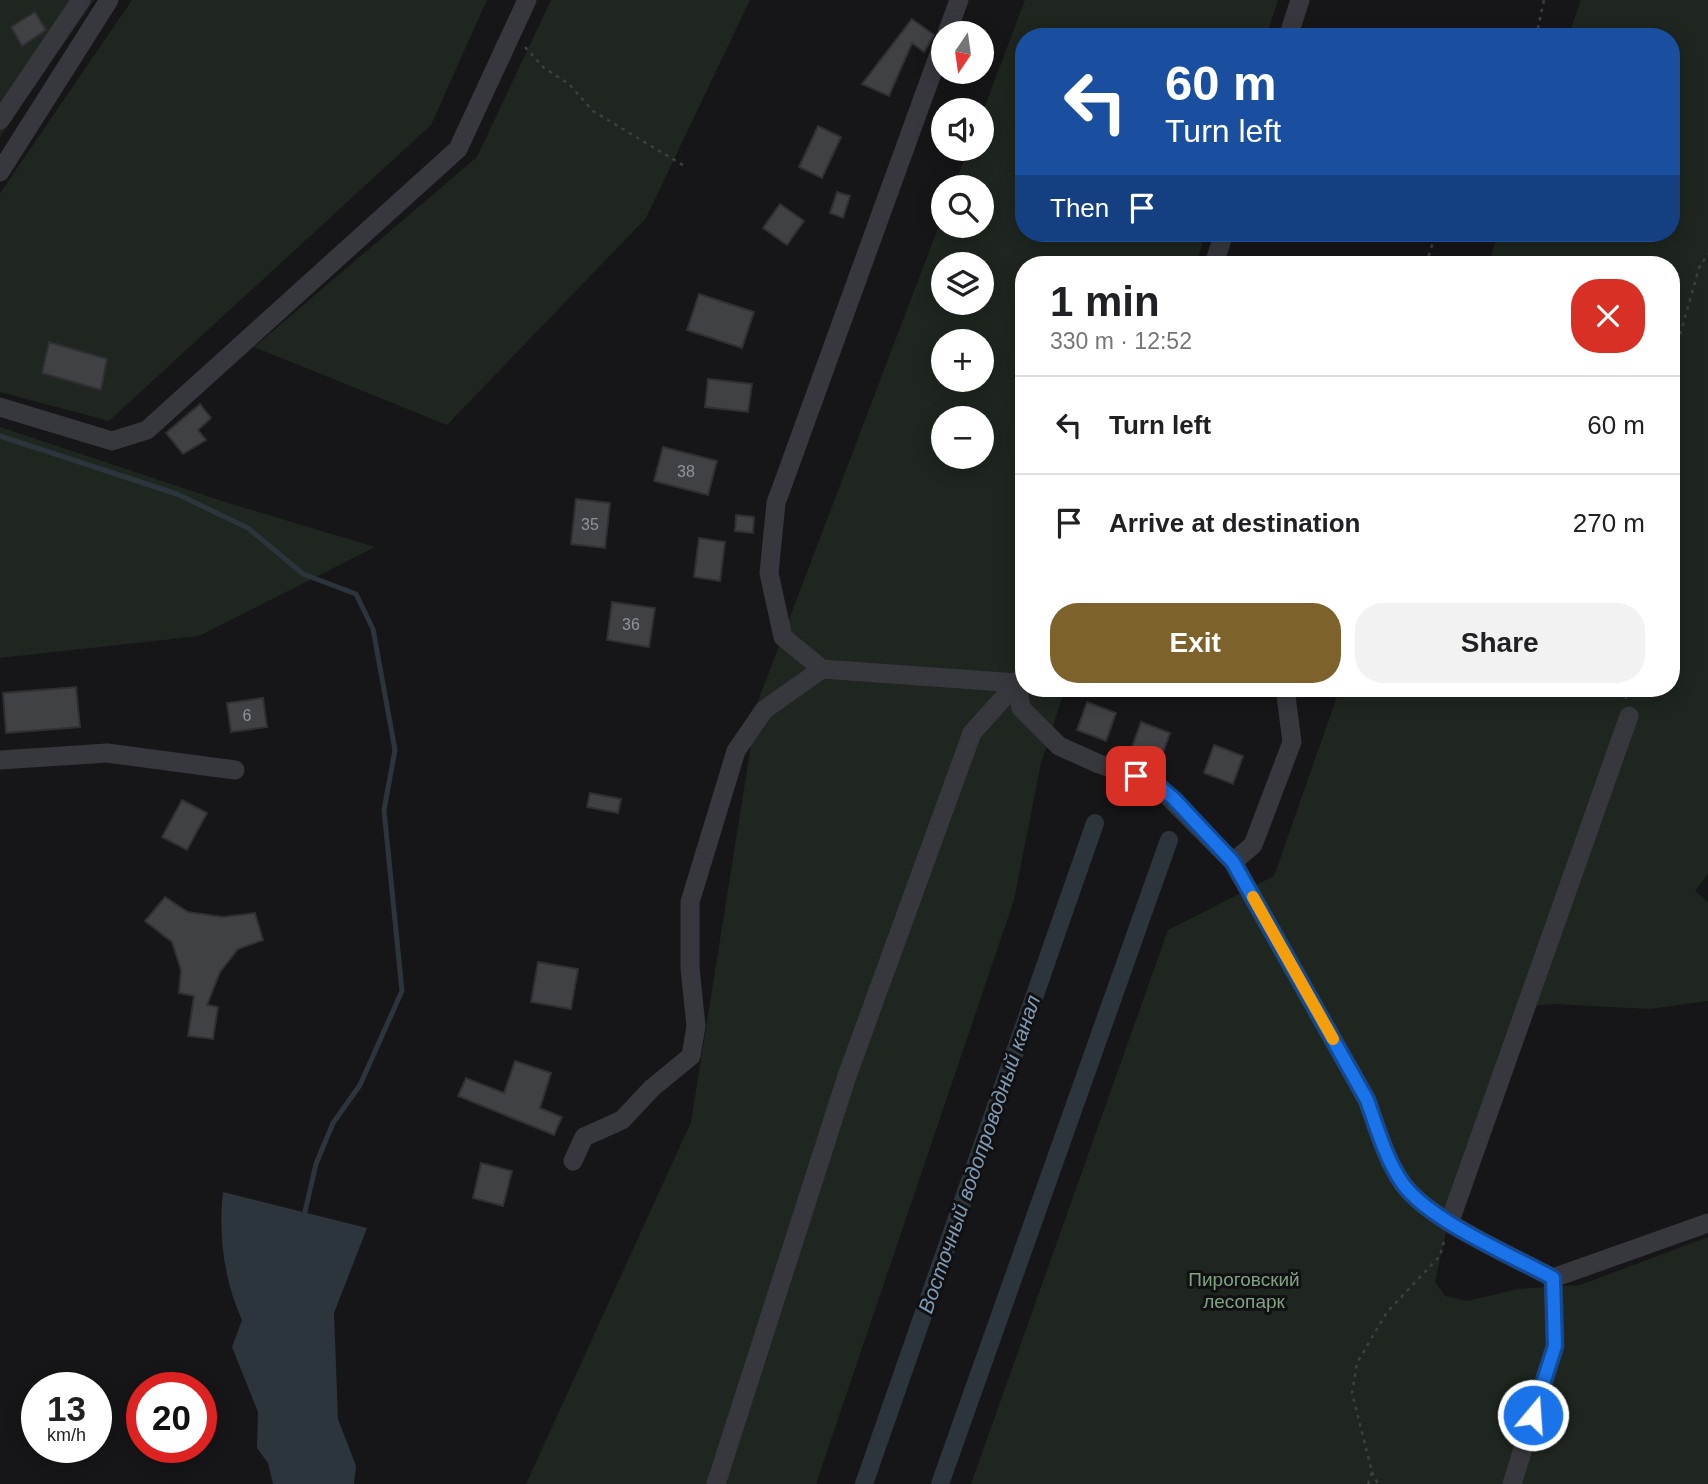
<!DOCTYPE html>
<meta charset="utf-8">
<style>
body{margin:0;font-family:Arial,sans-serif;background:#f2f2f2;color:#202124;height:100vh;display:flex;flex-direction:column;font-size:26px;white-space:nowrap}
*{box-sizing:border-box;margin:0}
p{font-size:23px;color:#757577}
.icon{flex:none;width:38px;height:38px;fill:none;stroke:currentColor;stroke-width:2;stroke-linecap:round;stroke-linejoin:round}
.map{position:relative;flex:1;overflow:hidden}
.side{position:absolute;left:1015px;top:256px;width:665px;height:441px;display:flex;flex-direction:column;background:#fff;border-radius:28px;box-shadow:0 4px 18px #0003}
.side>*{flex:none}
.banner{position:absolute;left:1015px;top:28px;width:665px;height:214px;border-radius:28px;box-shadow:0 4px 18px #0003;background:#1a4fa0;color:#fff;overflow:hidden}
.needle{width:46px;rotate:193deg}
.fabs{position:absolute;left:931px;top:21px;display:grid;gap:14px}
.fabs a{display:grid;place-items:center;width:63px;height:63px;border-radius:50%;background:#fff;box-shadow:0 4px 18px #0003;font-size:35px}
.speed{position:absolute;left:21px;top:1372px;display:flex;gap:14px;font-size:35px;font-weight:700;text-align:center}
.speed>*{display:grid;place-content:center;width:91px;height:91px;border-radius:50%;background:#fff;box-shadow:0 4px 18px #0003;line-height:1}
.speed small{font-size:18px;font-weight:400}
.speed .limit{border:10px solid #d22;background:#fff;color:#111}
.pin{position:absolute;display:grid;place-items:center;width:60px;height:60px;color:#fff;margin:-30px;border-radius:14px;box-shadow:0 4px 10px #0006}
.me{position:absolute;width:77px;margin:-38px;rotate:18deg;stroke-linejoin:round;filter:drop-shadow(0 0 5px #0008)}
.turn{display:flex;align-items:center;gap:24px;height:147px;padding:0 35px;font-size:32px}
.turn .icon{width:91px;height:91px;stroke-width:2.5}
.turn b{display:block;font-size:49px;line-height:60px}
.then{display:flex;align-items:center;height:66px;padding:0 35px;background:#0003;gap:14px;font-size:26px}
.round{display:grid;place-items:center;flex:none;width:74px;height:74px;border-radius:28px;background:#f2f2f2}
.summary{display:flex;align-items:center;justify-content:space-between;height:119px;padding:0 35px}
h1{font-size:42px;font-weight:700;line-height:52px}
.button{display:flex;gap:14px;margin-top:auto;padding:14px 35px}
.button a{flex:1;height:80px;border-radius:28px;background:#7e622b;color:#fff;font-size:28px;font-weight:700;line-height:80px;text-align:center}
.button a+a{background:#f2f2f2;color:#202124}
ul{padding:0;list-style:none}
li{display:flex;align-items:center;gap:21px;height:98px;padding:0 35px;border-top:2px solid #e0e0e0}
li div{flex:1}
li b{display:block;font-size:26px}
li em{font-style:normal}
.map>svg:first-child{display:block}
</style>
<div class="map">
<svg width="1708" height="1484" viewBox="0 0 1708 1484">
<rect width="100%" height="100%" fill="#161618"/>
<path fill="#1e261f" fill-rule="evenodd" d="M 0,0 L 94,0 L 0,137 Z
M 132,0 L 487,0 L 431,125 L 109,421 L 0,392 L 0,193 Z
M 551,0 L 750,0 L 646,218 L 447,425 L 254,347 L 477,157 Z
M 1025,0 L 1278,0 L 1266,37 L 1024,37 L 1024,233 L 1206,233 L 1196,264 L 1024,264 L 1024,688 L 1065,688 L 1041,763 L 1014,900 L 816,1484 L 526,1484 L 691,1122 L 758,701 L 943,215 L 943,226 L 982,226 L 982,187 L 954,187 L 968,149 L 982,149 L 982,114 ZM 943,264 L 982,264 L 982,303 L 943,303 ZM 943,341 L 982,341 L 982,380 L 943,380 ZM 943,418 L 982,418 L 982,457 L 943,457 Z
M 1581,0 L 1708,0 L 1708,874 L 1695,891 L 1708,902 L 1708,1001 L 1650,1009 L 1554,1004 L 1522,1007 L 1458,1178 L 1435,1282 L 1445,1296 L 1467,1301 L 1518,1289 L 1580,1285 L 1708,1237 L 1708,1484 L 971,1484 L 1168,930 L 1274,876 L 1340,688 L 1671,688 L 1671,264 L 1488,264 L 1499,233 L 1671,233 L 1671,37 L 1568,37 Z
M 0,427 L 225,502 L 375,547 L 199,636 L 0,658 Z"/>
<path fill="#2c353c" d="M 223,1192 L 367,1228 L 334,1313 L 338,1419 L 356,1466 L 354,1484 L 273,1484 L 268,1463 L 257,1448 L 258,1412 L 232,1347 L 242,1320 C 224,1281 218,1234 223,1192 Z"/>
<g fill="none" stroke-linecap="round" stroke-linejoin="round">
<path stroke="#2c353c" stroke-width="5" d="M 0,436 L 177,494 L 248,528 L 303,574 L 356,594 L 373,629 L 395,750 L 384,810 L 402,991 L 360,1085 L 333,1123 L 316,1164 L 304,1216"/>
<path stroke="#2c353c" stroke-width="18" d="M 864,1484 L 1095,823
M 940,1484 L 1169,840"/>
</g>
<path fill="#404145" stroke="#303034" stroke-width="2" d="M 35,12 L 46,30 L 22,46 L 11,27 Z
M 912,19 L 934,35 L 924,52 L 912,43 L 889,96 L 862,84 Z
M 818,126 L 841,137 L 822,178 L 799,167 Z
M 837,192 L 850,196 L 843,218 L 830,213 Z
M 780,204 L 804,221 L 787,245 L 763,228 Z
M 699,294 L 754,312 L 742,348 L 687,330 Z
M 49,342 L 107,359 L 101,390 L 42,373 Z
M 708,379 L 752,384 L 748,412 L 705,407 Z
M 200,404 L 211,418 L 198,430 L 206,440 L 183,454 L 166,433 Z
M 663,447 L 717,461 L 708,495 L 654,481 Z
M 576,499 L 610,503 L 605,548 L 571,544 Z
M 736,515 L 754,517 L 753,533 L 735,531 Z
M 699,538 L 725,542 L 720,581 L 694,577 Z
M 612,602 L 655,608 L 649,647 L 607,640 Z
M 76,687 L 80,727 L 6,733 L 3,693 Z
M 263,698 L 267,727 L 231,732 L 227,703 Z
M 1087,702 L 1116,713 L 1106,741 L 1077,730 Z
M 1141,722 L 1170,733 L 1160,761 L 1131,750 Z
M 1214,745 L 1243,756 L 1233,784 L 1204,773 Z
M 590,793 L 621,799 L 618,813 L 587,807 Z
M 182,800 L 207,813 L 187,850 L 162,837 Z
M 165,897 L 188,912 L 223,917 L 255,913 L 263,940 L 238,949 L 220,972 L 207,1005 L 218,1007 L 213,1039 L 188,1036 L 194,996 L 179,993 L 181,970 L 172,942 L 145,921 Z
M 538,962 L 578,969 L 571,1009 L 531,1002 Z
M 515,1061 L 551,1073 L 540,1108 L 562,1117 L 554,1135 L 458,1096 L 466,1078 L 504,1093 Z
M 481,1163 L 512,1171 L 503,1206 L 473,1198 Z"/>
<g fill="none" stroke-linecap="round" stroke-linejoin="round">
<path stroke="#3d3f44" stroke-width="2.5" stroke-dasharray="3.5 5" stroke-linecap="butt" d="M 1536,37 L 1544,0
M 525,47 L 544,68 L 569,84 L 593,111 L 686,167
M 1426,264 L 1436,233
M 1671,367 L 1699,268 L 1708,254
M 1625,688 L 1626,699
M 1372,1472 L 1378,1484
M 1368,1484 L 1372,1472 L 1352,1393 L 1357,1363 L 1387,1312 L 1440,1256 L 1444,1241"/>
<path stroke="#37383d" stroke-width="19" d="M 947,33 L 959,0
M 1288,37 L 1300,0
M 943,43 L 776,503 L 769,573 L 783,637 L 822,669 L 1017,683 L 1021,708 L 1059,746 L 1099,764 L 1154,782 L 1233,862 L 1367,1100 C 1377,1128 1386,1160 1403,1184 C 1430,1221 1511,1255 1553,1278 L 1708,1223
M 0,120 L 81,0
M 0,172 L 109,0
M 1214,264 L 1224,233
M 0,407 L 112,441 L 147,430 L 458,149 L 527,0
M 0,760 L 107,753 L 235,770
M 1233,862 L 1253,845 L 1292,742 L 1285,688
M 573,1161 L 584,1137 L 622,1120 L 652,1088 L 691,1056 L 696,1026 L 690,968 L 690,902 L 736,751 L 764,710 L 822,669
M 1450,1221 L 1629,716
M 716,1484 L 847,1076 L 972,733 L 1023,676
M 1512,1484 L 1555,1346 L 1553,1278"/>
</g>
<g fill="none" stroke-linecap="round" stroke-linejoin="round">
<defs>
<path id="route" d="M 1136,776 L 1154,782 L 1174,799 L 1233,862 L 1367,1100 C 1377,1128 1386,1160 1403,1184 C 1430,1221 1511,1255 1553,1278 L 1555,1346 L 1533,1415"/>
</defs>
<use href="#route" stroke="#114b97" stroke-width="18"/>
<use href="#route" stroke="#1a73e8" stroke-width="12"/>
<path stroke="#f59e0b" stroke-width="12" d="M 1253,897 L 1333,1039"/>
</g>
<g text-anchor="middle" dominant-baseline="central" stroke-width="6" stroke-linejoin="round" paint-order="stroke">
<g font-size="16" fill="#8e929b">
<text x="686" y="471">38</text>
<text x="590" y="524">35</text>
<text x="631" y="624">36</text>
<text x="247" y="715">6</text>
</g>
<g font-size="19" fill="#7fa381" stroke="#111113">
<text x="1244" y="1279">Пироговский<tspan x="1244" dy="22">лесопарк</tspan></text>
</g>
<g font-size="21" font-style="italic" fill="#7f9bb3" stroke="#111113">
<text transform="translate(979 1154) rotate(-71)">Восточный водопроводный канал</text>
</g>
</g>
</svg>
<div class="fabs">
<a><svg class="needle" viewBox="-14 -14 28 28"><path d="M0-13l5 13h-10z" fill="#e53935"/><path d="M0 13l5-13h-10z" fill="#757577"/></svg></a>
<a><svg class="icon" aria-label="sound" viewBox="0 0 24 24"><path d="M4 9h4l5-4v14l-5-4H4zM17 9q2 3 0 6"/></svg></a>
<a><svg class="icon" aria-label="search" viewBox="0 0 24 24"><circle cx="10" cy="10" r="6"/><path d="M15 15l6 6"/></svg></a>
<a><svg class="icon" aria-label="layers" viewBox="0 0 24 24"><path d="M12 4l9 5-9 5-9-5zM3 14l9 5 9-5"/></svg></a>
<a>+</a>
<a>−</a>
</div>
<div class="speed"><div>13<small>km/h</small></div><div class="limit">20</div></div>
<div class="pin" style="left:1136px;top:776px;background:#d93025"><svg class="icon" aria-label="arrive" viewBox="0 0 24 24"><path d="M6 21V4h12l-3 4 3 4H6"/></svg></div>
<svg class="me" style="left:1533px;top:1415px" viewBox="-20 -20 40 40"><circle r="17" fill="#1a73e8" stroke="#fff" stroke-width="3"/><path d="M0-11L8 9 0 5-8 9z" fill="#fff"/></svg>
<div class="banner">
<div class="turn"><svg class="icon" aria-label="left" viewBox="0 0 24 24"><path d="M17 20v-9H6M10 6l-5 5 5 5"/></svg><div><b>60 m</b>Turn left</div></div>
<div class="then">Then<svg class="icon" aria-label="arrive" viewBox="0 0 24 24"><path d="M6 21V4h12l-3 4 3 4H6"/></svg></div>
</div>
<section class="side">
<div class="summary"><div><h1>1 min</h1><p>330 m · 12:52</p></div><a class="round" style="background:#d93025;color:#fff"><svg class="icon" aria-label="close" viewBox="0 0 24 24"><path d="M6 6l12 12M18 6L6 18"/></svg></a></div>
<ul>
<li><svg class="icon" aria-label="left" viewBox="0 0 24 24"><path d="M17 20v-9H6M10 6l-5 5 5 5"/></svg><div><b>Turn left</b></div><em>60 m</em></li>
<li><svg class="icon" aria-label="arrive" viewBox="0 0 24 24"><path d="M6 21V4h12l-3 4 3 4H6"/></svg><div><b>Arrive at destination</b></div><em>270 m</em></li>
</ul>
<div class="button"><a>Exit</a><a>Share</a></div>
</section>
</div>
